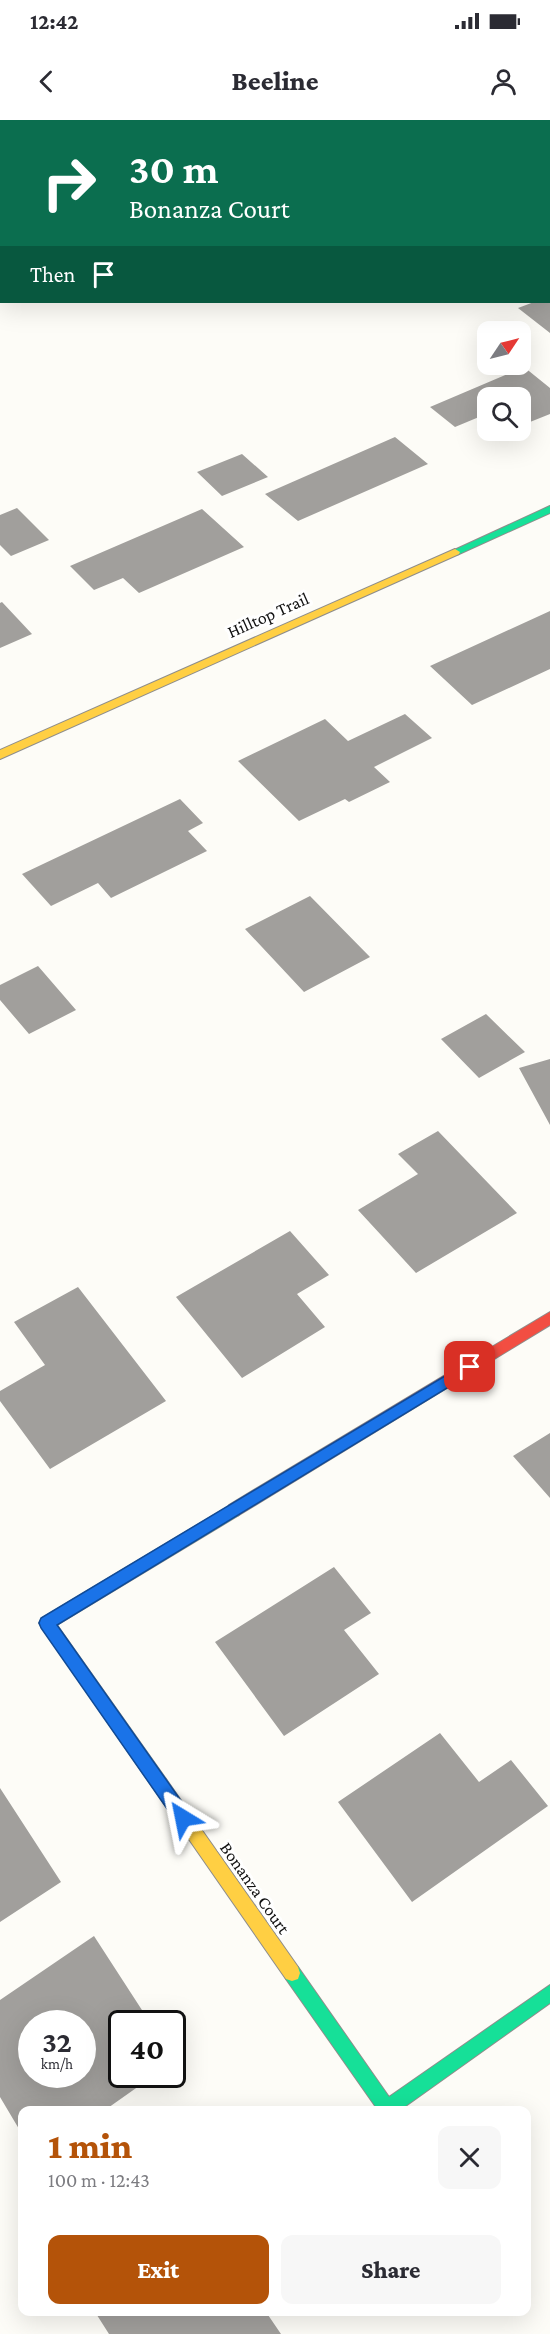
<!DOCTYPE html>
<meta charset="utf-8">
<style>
body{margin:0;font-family:"Crimson Pro",serif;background:#f7f7f7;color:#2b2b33;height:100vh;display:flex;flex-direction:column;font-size:22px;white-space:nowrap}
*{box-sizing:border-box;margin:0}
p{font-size:20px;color:#7c7c81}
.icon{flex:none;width:33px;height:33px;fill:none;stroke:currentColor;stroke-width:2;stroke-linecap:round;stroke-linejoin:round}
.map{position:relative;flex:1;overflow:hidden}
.drawer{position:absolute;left:18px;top:1986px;width:513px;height:210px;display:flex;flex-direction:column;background:#fff;border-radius:12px;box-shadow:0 6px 24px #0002}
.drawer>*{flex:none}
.guide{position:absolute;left:0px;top:0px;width:550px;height:183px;box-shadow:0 6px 24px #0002;background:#0b6e4f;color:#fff;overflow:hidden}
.needle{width:39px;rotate:55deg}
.controls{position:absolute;left:477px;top:201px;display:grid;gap:12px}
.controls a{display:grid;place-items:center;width:54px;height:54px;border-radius:12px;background:#fff;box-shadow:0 6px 24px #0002;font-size:30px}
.speed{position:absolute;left:18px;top:1890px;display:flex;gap:12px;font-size:30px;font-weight:700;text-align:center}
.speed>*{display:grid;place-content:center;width:78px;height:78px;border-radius:50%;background:#fff;box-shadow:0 6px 24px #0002;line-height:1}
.speed small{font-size:15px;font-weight:400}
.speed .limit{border:3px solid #111;border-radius:9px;background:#fff;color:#111}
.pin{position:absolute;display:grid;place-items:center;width:51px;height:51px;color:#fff;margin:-26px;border-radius:12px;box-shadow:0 3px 9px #0006}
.me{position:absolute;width:66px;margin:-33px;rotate:325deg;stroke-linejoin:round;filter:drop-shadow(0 0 4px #0008)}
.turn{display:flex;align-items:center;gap:21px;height:126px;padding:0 30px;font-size:27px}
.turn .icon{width:78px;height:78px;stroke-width:2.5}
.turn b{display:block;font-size:42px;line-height:51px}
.then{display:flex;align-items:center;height:57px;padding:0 30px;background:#0003;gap:12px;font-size:22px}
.round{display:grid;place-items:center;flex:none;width:63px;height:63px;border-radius:12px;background:#f7f7f7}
.summary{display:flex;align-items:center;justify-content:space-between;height:102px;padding:0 30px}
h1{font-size:36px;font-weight:800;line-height:45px;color:#b45309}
.primary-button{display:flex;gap:12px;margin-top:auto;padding:12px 30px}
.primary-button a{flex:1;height:69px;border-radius:12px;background:#b45309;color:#fff;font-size:24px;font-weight:800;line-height:69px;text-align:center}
.primary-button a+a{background:#f7f7f7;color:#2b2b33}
.status{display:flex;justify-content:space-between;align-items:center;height:42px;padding:0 30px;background:#fff;direction:ltr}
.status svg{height:16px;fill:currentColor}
header{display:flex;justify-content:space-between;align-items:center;height:78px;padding:0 30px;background:#fff;font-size:27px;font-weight:800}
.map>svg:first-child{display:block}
</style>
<div class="status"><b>12:42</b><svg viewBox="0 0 49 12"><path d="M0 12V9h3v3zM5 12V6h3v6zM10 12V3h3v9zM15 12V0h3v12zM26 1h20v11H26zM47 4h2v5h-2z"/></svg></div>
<header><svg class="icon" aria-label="back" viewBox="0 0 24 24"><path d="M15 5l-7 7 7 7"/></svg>Beeline<svg class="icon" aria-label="person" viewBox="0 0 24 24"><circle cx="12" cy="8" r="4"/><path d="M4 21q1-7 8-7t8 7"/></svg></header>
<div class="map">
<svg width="550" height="2214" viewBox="0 0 550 2214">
<rect width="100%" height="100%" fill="#fdfcf7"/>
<path fill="#a19f9c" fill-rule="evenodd" d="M 534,182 L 550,182 L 550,213 L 518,188 Z
M 524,247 L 550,268 L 550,294 L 520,306 L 520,278 L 488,278 L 488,303 L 479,297 L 455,307 L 430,287 Z
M 395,317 L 428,344 L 298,401 L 265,374 Z
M 242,334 L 268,357 L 222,376 L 197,352 Z
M 17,388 L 49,420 L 11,436 L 0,425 L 0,395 Z
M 202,389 L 244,427 L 139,473 L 123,458 L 94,470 L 70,446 Z
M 2,482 L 32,514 L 0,528 L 0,483 Z
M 550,491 L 550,549 L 472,585 L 430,546 Z
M 405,594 L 432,618 L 374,647 L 390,662 L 349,682 L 345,679 L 299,701 L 238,641 L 325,599 L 348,621 Z
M 180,679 L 203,703 L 188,711 L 207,731 L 111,778 L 98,763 L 51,786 L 22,754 Z
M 310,776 L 370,837 L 304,872 L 245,809 Z
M 38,846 L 76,890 L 29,914 L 0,880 L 0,865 Z
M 486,894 L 525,932 L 479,958 L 441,919 Z
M 550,939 L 550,1005 L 519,948 Z
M 438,1011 L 517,1093 L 416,1153 L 358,1090 L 418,1054 L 398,1034 Z
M 290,1111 L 329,1155 L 297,1174 L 325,1207 L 242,1258 L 176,1177 Z
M 78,1167 L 166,1281 L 50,1349 L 0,1281 L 0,1271 L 45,1245 L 14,1202 Z
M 550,1313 L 550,1378 L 513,1336 Z
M 334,1447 L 371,1493 L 344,1510 L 379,1554 L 284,1616 L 215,1522 Z
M 440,1613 L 479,1662 L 511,1640 L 548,1686 L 412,1782 L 338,1682 Z
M 0,1668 L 61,1762 L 0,1802 Z
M 94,1816 L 151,1904 L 122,1904 L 122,1954 L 156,1954 L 105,1990 L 22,1990 L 22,2014 L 0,1977 L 0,1880 ZM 32,1904 L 82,1904 L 82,1954 L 32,1954 Z
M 95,2192 L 266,2192 L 281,2214 L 109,2214 Z"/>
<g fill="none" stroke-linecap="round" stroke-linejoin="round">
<defs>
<path id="lane" d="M 0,7 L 2,7 L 2,15 L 0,15 Z
M 0,116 L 2,116 L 2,124 L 0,124 Z"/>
<path id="fast" d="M 550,386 L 550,393 L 459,434 L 455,435 L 450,432 Z
M 234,1383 L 239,1385 L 241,1390 L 239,1395 L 57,1505 L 166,1659 L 168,1664 L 166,1669 L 160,1672 L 154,1669 L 39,1503 L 42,1498 Z
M 292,1845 L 298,1847 L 389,1977 L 550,1865 L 550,1883 L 400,1990 L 378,1990 L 286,1859 L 284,1853 L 286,1847 Z"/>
<path id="slow" d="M 455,429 L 460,432 L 459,434 L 0,639 L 0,630 Z
M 160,1656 L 166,1659 L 298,1847 L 300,1853 L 298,1859 L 292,1861 L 286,1859 L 154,1669 L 152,1664 L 154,1659 Z"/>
<path id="jam" d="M 550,1192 L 550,1205 L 239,1395 L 234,1397 L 229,1395 L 227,1390 L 229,1385 Z"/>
</defs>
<use href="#lane" stroke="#979795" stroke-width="3"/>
<use href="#fast" stroke="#8e8d8b" stroke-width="2"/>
<use href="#slow" stroke="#8e8d8b" stroke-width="2"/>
<use href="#jam" stroke="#8e8d8b" stroke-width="2"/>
<use href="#lane" fill="#fffffe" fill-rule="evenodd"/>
<use href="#fast" fill="#16e098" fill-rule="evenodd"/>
<use href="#slow" fill="#ffcf43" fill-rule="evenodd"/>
<use href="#jam" fill="#f24e42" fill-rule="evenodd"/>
</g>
<path fill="#1a73e8" stroke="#114b97" stroke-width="1.5" d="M 470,1241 L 477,1247 L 475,1251 L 57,1505 L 189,1692 L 191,1698 L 189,1703 L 183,1705 L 177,1703 L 41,1508 L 39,1503 L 41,1498 Z"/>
<g text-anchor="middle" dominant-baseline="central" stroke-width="6" stroke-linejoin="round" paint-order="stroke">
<g font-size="18" fill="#111" stroke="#fff">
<text transform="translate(268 495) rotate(-24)">Hilltop Trail</text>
<text transform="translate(255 1768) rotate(55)">Bonanza Court</text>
</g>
</g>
</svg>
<div class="controls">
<a><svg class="needle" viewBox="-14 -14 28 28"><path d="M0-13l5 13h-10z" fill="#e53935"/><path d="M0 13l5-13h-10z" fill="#7c7c81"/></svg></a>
<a><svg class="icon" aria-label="search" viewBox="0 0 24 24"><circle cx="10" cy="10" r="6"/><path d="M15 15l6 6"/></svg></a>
</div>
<div class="speed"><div>32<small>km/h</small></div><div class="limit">40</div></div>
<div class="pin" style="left:470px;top:1247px;background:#d93025"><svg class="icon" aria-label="arrive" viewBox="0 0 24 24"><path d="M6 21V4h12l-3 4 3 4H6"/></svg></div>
<svg class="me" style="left:183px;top:1698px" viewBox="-20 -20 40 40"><path d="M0-17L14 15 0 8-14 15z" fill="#1a73e8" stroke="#fff" stroke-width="4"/></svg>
<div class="guide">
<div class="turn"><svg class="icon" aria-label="right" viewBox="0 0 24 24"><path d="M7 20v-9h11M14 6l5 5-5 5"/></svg><div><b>30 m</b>Bonanza Court</div></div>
<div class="then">Then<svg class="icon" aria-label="arrive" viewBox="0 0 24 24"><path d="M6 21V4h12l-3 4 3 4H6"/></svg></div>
</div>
<section class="drawer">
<div class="summary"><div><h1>1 min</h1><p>100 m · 12:43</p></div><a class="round"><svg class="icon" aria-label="close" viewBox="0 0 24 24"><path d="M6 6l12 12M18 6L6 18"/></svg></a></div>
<div class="primary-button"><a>Exit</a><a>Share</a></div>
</section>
</div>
